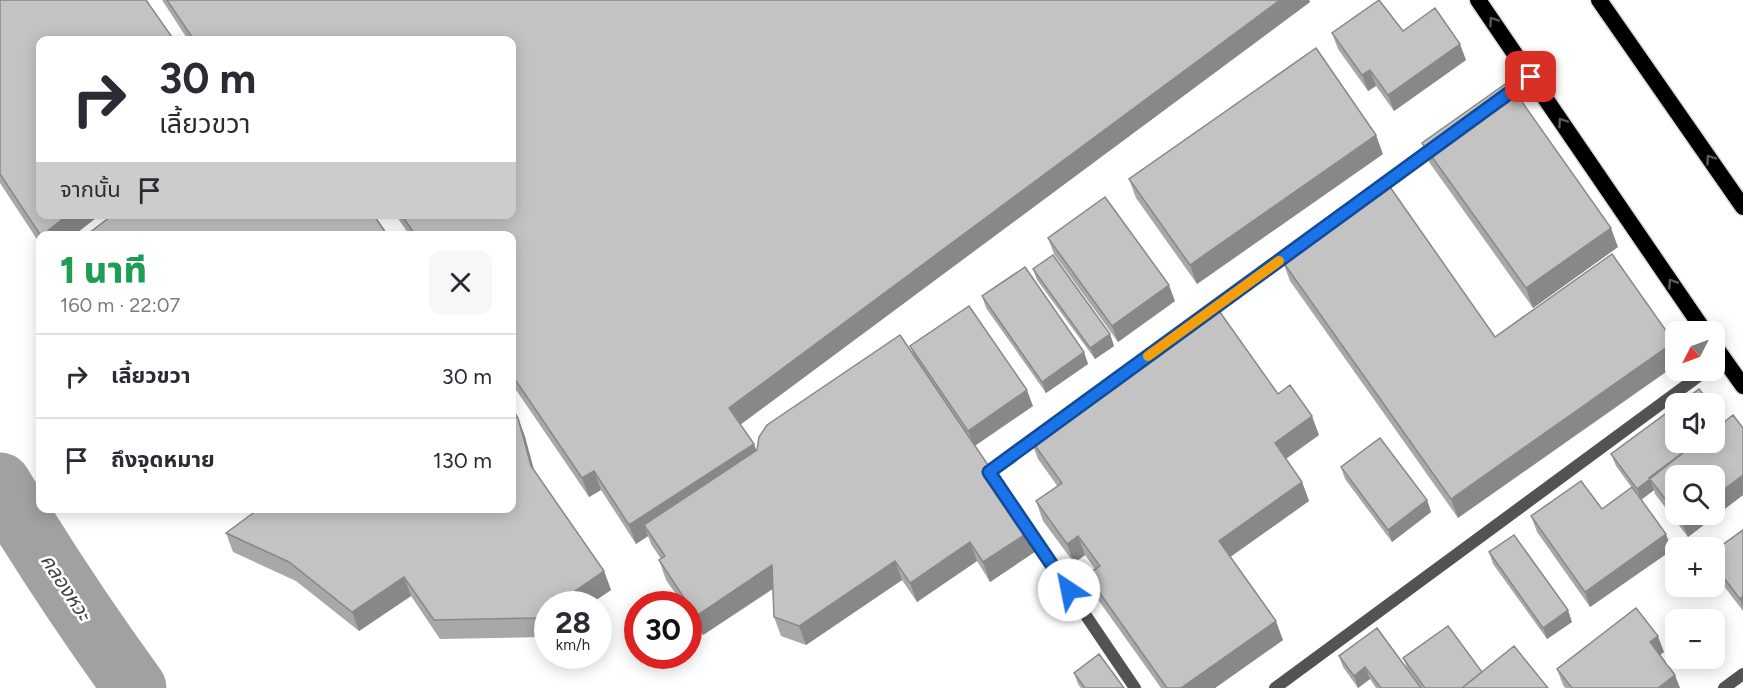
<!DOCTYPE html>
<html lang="th">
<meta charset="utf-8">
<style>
body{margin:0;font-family:Figtree,"Noto Sans Thai",sans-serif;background:#f7f7f7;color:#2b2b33;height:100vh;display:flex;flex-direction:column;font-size:22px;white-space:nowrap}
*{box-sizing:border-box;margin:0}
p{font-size:20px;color:#7c7c81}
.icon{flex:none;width:33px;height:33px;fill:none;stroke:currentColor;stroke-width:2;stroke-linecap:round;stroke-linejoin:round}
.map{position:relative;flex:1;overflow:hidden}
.panel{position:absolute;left:36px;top:231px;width:480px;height:282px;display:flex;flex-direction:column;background:#fff;border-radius:12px;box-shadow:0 3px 15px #0003}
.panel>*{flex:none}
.banner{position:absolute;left:36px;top:36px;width:480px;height:183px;border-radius:12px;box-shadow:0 3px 15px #0003;background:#fff;color:#2b2b33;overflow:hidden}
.needle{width:39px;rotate:228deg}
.fabs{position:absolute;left:1665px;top:321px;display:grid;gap:12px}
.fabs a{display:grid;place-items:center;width:60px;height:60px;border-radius:12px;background:#fff;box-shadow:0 3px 15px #0003;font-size:30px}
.speed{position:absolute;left:534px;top:591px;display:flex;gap:12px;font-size:30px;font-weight:700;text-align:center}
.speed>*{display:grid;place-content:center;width:78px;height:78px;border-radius:50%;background:#fff;box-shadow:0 3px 15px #0003;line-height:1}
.speed small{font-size:15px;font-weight:400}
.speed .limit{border:9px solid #d22;background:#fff;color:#111}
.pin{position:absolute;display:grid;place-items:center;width:51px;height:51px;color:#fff;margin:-26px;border-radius:12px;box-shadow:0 3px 9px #0006}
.me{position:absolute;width:66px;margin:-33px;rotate:326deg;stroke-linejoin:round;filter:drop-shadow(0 0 4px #0008)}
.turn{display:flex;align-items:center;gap:21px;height:126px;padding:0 24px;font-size:27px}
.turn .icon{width:78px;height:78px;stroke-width:2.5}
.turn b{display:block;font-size:42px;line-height:51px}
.then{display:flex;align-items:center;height:57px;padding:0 24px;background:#0003;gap:12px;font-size:22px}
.round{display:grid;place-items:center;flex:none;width:63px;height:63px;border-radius:12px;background:#f7f7f7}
.overview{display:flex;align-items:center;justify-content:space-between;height:102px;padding:0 24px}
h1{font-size:36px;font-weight:800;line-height:45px;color:#1e9e55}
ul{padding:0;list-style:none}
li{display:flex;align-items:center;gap:18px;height:84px;padding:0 24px;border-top:2px solid #e1e1e2}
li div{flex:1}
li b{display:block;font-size:22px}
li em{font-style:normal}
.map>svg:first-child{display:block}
</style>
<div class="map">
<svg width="1743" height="688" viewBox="0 0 1743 688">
<rect width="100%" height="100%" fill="#fff"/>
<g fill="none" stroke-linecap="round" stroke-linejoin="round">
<path stroke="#a1a1a1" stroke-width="63" d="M 0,484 C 42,554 87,622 135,688"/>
<defs>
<path id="trunk" d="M 1478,0 L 1705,332
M 1599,0 L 1743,207
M 1714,345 L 1743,386"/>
</defs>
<use href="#trunk" stroke="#dbdbdb" stroke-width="19"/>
<path stroke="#535353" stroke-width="12" d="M 1502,99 L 1531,77
M 1085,402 L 1439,144
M 995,481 L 989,472 L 1044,432
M 1028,530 L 1135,688
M 1275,688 L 1707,370
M 1724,688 L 1743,674"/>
<use href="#trunk" stroke="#000" stroke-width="16"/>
</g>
<path fill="#a8a8a8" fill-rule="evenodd" d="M 0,0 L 40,214 L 101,214 L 73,236 L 40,236 L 40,244 L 0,183 Z
M 162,0 L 1309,0 L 1310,2 L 740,424 L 754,444 L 756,451 L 914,355 L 910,346 L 1033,406 L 975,446 L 1032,530 L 1039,549 L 990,582 L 977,561 L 917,602 L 902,580 L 806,645 L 781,636 L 774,617 L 773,589 L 703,635 L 688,613 L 688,604 L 683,604 L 666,580 L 659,560 L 661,559 L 651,544 L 648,536 L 636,544 L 601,490 L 589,497 L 512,384 L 512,236 L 410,236 L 395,214 L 512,214 L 512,40 L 188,40 Z
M 1403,31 L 1466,60 L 1394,111 L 1376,86 L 1368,91 L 1338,49 L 1332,33 Z
M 1422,143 L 1618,247 L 1533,308 L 1429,162 Z
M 1383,154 L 1197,284 L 1136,198 L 1129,179 Z
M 1390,187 L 1458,518 L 1290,281 L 1283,262 Z
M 1048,238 L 1175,301 L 1118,342 L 1054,254 Z
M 1033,269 L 1110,334 L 1114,346 L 1095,359 L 1037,280 Z
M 982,296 L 1084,352 L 1088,364 L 1046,393 L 986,308 Z
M 1278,394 L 1319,435 L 1286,459 L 1302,482 L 1309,501 L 1230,557 L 1283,640 L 1215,688 L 1161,688 L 1094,594 L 1087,575 L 1095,569 L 1085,555 L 1074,563 L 1043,521 L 1036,501 L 1058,487 L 1038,459 L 1031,440 Z
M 518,418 L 525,437 L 534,470 L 604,571 L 611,590 L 590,604 L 548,604 L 543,637 L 440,639 L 411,596 L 359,631 L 296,581 L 233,552 L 226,533 Z
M 1725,422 L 1743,428 L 1743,495 L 1688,537 L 1655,494 L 1654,490 L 1641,500 L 1672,550 L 1590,607 L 1537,532 L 1531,516 L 1602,509 L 1632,488 L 1616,466 L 1611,454 ZM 1676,476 L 1714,514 L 1676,514 Z
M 1341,467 L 1427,500 L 1431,512 L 1392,542 L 1345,479 Z
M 1743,530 L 1743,611 L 1714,573 L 1714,551 Z
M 1489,552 L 1572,622 L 1547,639 L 1493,564 Z
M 1664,652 L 1660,655 L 1680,688 L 1565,688 L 1563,685 L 1557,669 Z
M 1339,656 L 1421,688 L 1376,688 L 1370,679 L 1358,688 L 1343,667 Z
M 1403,658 L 1482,672 L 1548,688 L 1421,688 L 1408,670 Z
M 1074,673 L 1124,688 L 1081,688 L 1078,684 Z"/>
<path fill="#888" d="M 1280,0 L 1309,0 L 1310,2 L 736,428 L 729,408 Z
M 1460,44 L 1466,60 L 1394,111 L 1388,95 Z
M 1370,70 L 1376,86 L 1368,91 L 1362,75 Z
M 1376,135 L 1383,154 L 1197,284 L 1190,265 Z
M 69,214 L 101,214 L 73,236 L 41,236 Z
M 1611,228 L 1618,247 L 1533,308 L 1526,288 Z
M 1169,285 L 1175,301 L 1118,342 L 1112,326 Z
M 1110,334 L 1114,346 L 1095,359 L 1090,348 Z
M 1674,342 L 1676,346 L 1676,365 L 1458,518 L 1451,499 Z
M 1084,352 L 1088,364 L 1046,393 L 1042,382 Z
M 1027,390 L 1033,406 L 974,446 L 968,431 Z
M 1312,416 L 1319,435 L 1281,462 L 1275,443 Z
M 518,418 L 525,437 L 538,485 L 531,466 Z
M 754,444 L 761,463 L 644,525 L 648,536 L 636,544 L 629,525 Z
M 594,471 L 601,490 L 589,497 L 582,478 Z
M 1743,475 L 1743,495 L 1688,537 L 1682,521 L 1691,514 L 1714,514 L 1714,497 Z
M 1650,479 L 1654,490 L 1641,500 L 1637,489 Z
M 1302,482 L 1309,501 L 1226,560 L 1219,541 Z
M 1427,500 L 1431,512 L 1392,542 L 1388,530 Z
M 1032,530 L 1039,549 L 990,582 L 983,562 Z
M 1666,534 L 1672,550 L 1590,607 L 1585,592 Z
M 1078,536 L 1085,555 L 1074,563 L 1067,544 Z
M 970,542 L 977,561 L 917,602 L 910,583 Z
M 895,561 L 902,580 L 806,645 L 799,626 Z
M 772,565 L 778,585 L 703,635 L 696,616 Z
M 604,571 L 611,590 L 590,604 L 556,604 Z
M 404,577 L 411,596 L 359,631 L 352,612 Z
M 1743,596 L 1743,608 L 1740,599 Z
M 548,610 L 548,634 L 543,637 L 536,618 Z
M 1568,610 L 1572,622 L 1547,639 L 1543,628 Z
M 1276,621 L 1283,640 L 1215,688 L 1181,688 Z
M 1658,636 L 1664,652 L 1656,658 L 1650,642 Z
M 1365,667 L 1370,679 L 1358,688 L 1354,676 Z
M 1675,675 L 1680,688 L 1658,688 Z"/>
<path fill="#c3c3c3" stroke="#888" stroke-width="1.5" d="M 0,0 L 146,0 L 174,40 L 40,40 L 40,214 L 69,214 L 41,236 L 0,174 Z
M 167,0 L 1280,0 L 729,408 L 754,444 L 629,525 L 594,471 L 582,478 L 512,375 L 512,236 L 416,236 L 401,214 L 512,214 L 512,40 L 194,40 Z
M 1379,0 L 1403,31 L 1435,8 L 1460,44 L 1388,95 L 1370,70 L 1362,75 L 1332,33 Z
M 1316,48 L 1376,135 L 1190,265 L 1129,179 Z
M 1508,82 L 1611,228 L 1526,288 L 1422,143 Z
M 1390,187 L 1495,337 L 1612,254 L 1674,342 L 1451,499 L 1283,262 Z
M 1105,197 L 1169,285 L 1112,326 L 1048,238 Z
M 114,214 L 373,214 L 388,236 L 85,236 Z
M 1053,255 L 1110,334 L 1090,348 L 1033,269 Z
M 1025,267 L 1084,352 L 1042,382 L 982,296 Z
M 969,306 L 1027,390 L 968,431 L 910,346 Z
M 1217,308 L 1278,394 L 1290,385 L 1312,416 L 1275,443 L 1302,482 L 1219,541 L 1276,621 L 1181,688 L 1167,688 L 1087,575 L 1100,566 L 1078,536 L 1067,544 L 1036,501 L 1062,483 L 1031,440 Z
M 900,335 L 1032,530 L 983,562 L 970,542 L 910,583 L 895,561 L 799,626 L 774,617 L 772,565 L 696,616 L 659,560 L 665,556 L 644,525 L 757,450 L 759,437 L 767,425 Z
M 1699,389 L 1711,404 L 1679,404 Z
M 1676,406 L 1676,442 L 1697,442 L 1637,489 L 1611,454 Z
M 512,409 L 518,418 L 531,466 L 604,571 L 556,604 L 548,604 L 548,610 L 536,618 L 434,620 L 404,577 L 352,612 L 289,562 L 226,533 L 260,508 L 512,508 Z
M 1714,409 L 1725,422 L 1714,430 Z
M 1733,415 L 1743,428 L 1743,475 L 1714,497 L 1714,476 L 1676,476 L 1676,513 L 1649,478 L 1697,442 L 1714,442 L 1714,430 Z
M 1380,438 L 1427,500 L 1388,530 L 1341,467 Z
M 1581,481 L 1602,509 L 1632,487 L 1666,534 L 1585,592 L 1531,516 Z
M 1677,514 L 1691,514 L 1682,521 Z
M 1743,530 L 1743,596 L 1740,599 L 1714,565 L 1714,551 Z
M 1514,535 L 1568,610 L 1543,628 L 1489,552 Z
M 1636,608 L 1658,636 L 1650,642 L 1675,675 L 1658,688 L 1572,688 L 1557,669 Z
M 1448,626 L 1482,672 L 1462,688 L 1425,688 L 1403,658 Z
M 1377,628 L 1421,688 L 1381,688 L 1365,667 L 1354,676 L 1339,656 Z
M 1514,646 L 1548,688 L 1462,688 Z
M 1099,654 L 1124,688 L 1085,688 L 1074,673 Z"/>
<defs><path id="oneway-chevron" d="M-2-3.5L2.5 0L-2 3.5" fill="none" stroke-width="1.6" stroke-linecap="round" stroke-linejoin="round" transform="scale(1.5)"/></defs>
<g stroke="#595959">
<use href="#oneway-chevron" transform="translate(1493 21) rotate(-124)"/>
<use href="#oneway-chevron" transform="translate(1562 122) rotate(-124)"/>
<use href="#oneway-chevron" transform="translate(1710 159) rotate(-125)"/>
<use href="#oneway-chevron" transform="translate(1672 283) rotate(-124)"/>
</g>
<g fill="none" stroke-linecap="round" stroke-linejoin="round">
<defs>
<path id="route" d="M 1069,590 L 989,472 L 1531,77"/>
</defs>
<use href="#route" stroke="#114b97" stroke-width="15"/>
<use href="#route" stroke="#1a73e8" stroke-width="10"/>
<path stroke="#f59e0b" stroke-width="10" d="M 1148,356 L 1279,261"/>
</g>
<g text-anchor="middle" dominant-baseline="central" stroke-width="5" stroke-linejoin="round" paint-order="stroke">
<g font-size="20" font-style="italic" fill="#424242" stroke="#fff">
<text transform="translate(66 587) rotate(57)">คลองหวะ</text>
</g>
</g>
</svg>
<div class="fabs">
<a><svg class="needle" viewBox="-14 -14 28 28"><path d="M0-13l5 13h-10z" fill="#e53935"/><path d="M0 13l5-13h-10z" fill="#7c7c81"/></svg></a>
<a><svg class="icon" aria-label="sound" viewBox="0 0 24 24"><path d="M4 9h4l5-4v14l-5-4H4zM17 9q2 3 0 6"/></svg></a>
<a><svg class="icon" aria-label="search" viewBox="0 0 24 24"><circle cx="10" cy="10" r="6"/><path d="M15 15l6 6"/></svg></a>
<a>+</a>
<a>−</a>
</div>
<div class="speed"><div>28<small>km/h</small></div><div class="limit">30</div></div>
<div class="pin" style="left:1531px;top:77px;background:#d93025"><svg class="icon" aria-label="arrive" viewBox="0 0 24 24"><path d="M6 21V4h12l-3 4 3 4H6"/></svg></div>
<svg class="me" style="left:1069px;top:590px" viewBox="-20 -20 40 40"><circle r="19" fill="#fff"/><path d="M0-13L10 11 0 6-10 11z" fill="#1a73e8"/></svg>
<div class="banner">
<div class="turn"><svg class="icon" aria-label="right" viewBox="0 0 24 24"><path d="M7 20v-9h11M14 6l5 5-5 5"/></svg><div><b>30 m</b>เลี้ยวขวา</div></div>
<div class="then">จากนั้น<svg class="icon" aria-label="arrive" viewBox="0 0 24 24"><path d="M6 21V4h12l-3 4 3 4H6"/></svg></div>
</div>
<section class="panel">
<div class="overview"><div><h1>1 นาที</h1><p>160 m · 22:07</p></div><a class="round"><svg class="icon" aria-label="close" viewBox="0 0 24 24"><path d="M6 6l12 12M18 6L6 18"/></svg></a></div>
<ul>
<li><svg class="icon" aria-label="right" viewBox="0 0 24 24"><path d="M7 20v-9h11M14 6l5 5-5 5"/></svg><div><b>เลี้ยวขวา</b></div><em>30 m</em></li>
<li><svg class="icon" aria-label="arrive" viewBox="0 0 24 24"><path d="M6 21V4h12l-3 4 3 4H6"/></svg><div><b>ถึงจุดหมาย</b></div><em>130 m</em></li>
</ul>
</section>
</div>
